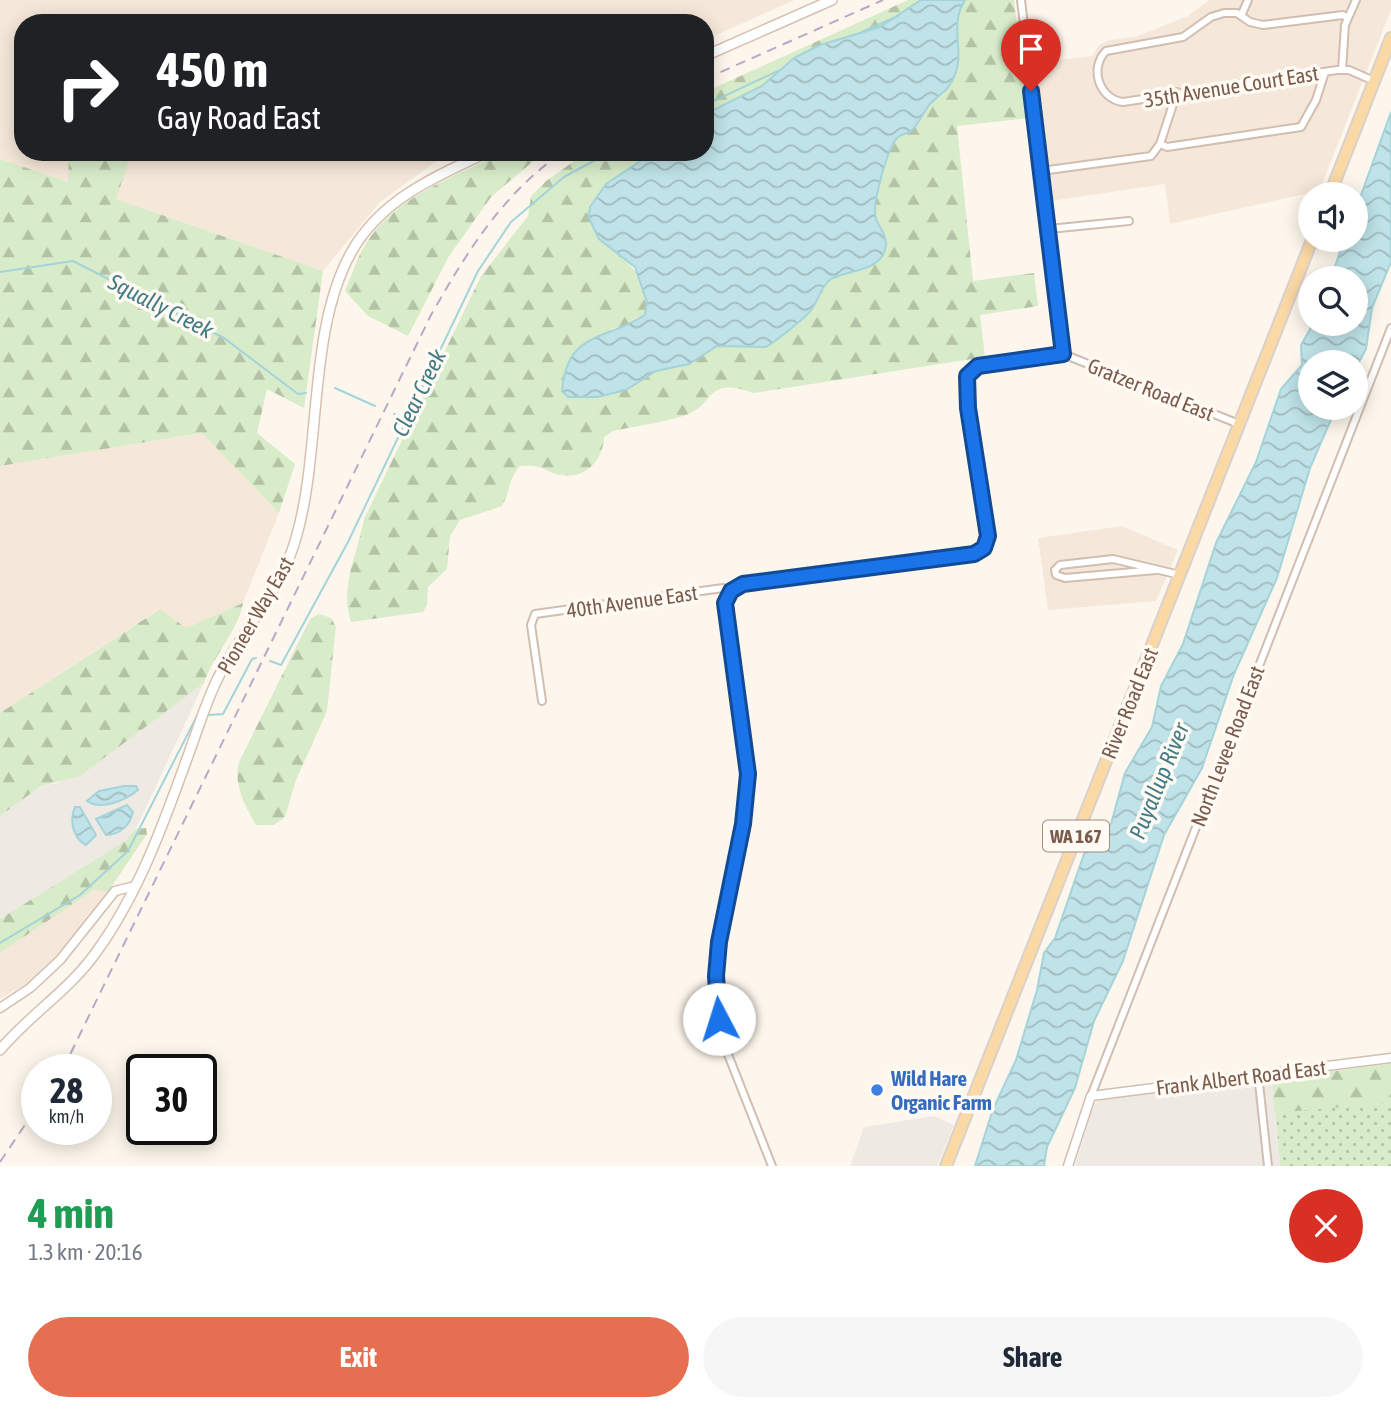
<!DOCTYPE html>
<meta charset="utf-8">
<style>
body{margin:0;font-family:"Asap Condensed",sans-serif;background:#f6f6f7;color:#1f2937;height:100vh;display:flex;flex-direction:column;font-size:26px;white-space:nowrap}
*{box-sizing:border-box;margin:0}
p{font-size:23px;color:#747a83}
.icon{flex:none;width:38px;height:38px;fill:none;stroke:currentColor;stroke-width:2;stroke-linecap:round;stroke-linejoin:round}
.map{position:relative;height:1166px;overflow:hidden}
.sheet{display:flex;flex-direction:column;background:#fff;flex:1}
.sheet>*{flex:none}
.hud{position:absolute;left:14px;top:14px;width:700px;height:147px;border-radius:28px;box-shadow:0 4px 18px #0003;background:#202124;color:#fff;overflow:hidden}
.fabs{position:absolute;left:1298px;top:182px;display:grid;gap:14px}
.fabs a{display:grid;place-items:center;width:70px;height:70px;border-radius:50%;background:#fff;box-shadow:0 4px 18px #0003;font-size:35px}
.speed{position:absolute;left:21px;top:1054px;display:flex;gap:14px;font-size:35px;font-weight:700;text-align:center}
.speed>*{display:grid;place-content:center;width:91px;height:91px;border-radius:50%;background:#fff;box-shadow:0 4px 18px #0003;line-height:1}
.speed small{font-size:18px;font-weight:400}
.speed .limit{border:4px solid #111;border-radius:10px;background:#fff;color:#111}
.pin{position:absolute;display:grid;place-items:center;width:60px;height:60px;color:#fff;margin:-72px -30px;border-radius:50% 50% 50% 0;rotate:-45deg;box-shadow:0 0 7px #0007}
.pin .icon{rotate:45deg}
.me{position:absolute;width:77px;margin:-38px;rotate:355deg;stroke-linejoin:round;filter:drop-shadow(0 0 5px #0008)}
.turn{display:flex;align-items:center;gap:24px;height:147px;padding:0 28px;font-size:32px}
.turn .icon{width:91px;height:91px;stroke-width:2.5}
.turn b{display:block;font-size:49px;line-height:60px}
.round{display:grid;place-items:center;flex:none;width:74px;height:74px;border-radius:37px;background:#f6f6f7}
.headline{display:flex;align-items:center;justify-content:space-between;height:119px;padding:0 28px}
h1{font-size:42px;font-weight:700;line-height:52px;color:#1e9e55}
.cta{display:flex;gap:14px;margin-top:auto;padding:14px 28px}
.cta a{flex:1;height:80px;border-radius:42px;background:#e76f51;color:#fff;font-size:28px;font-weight:700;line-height:80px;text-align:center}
.cta a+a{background:#f6f6f7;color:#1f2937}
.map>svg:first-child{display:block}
</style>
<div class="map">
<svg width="1391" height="1166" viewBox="0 0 1391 1166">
<defs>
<pattern id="grass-dots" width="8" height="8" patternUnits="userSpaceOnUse" patternTransform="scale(1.75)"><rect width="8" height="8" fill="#d8ecc9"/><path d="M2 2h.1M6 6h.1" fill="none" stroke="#b4c2a5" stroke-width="1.8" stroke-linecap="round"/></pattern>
<pattern id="forest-firs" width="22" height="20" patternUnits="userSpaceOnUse" patternTransform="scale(1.75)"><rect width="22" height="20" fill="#d8ecc9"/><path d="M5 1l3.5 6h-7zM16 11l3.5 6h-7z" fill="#b4c2a5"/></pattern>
<pattern id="water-waves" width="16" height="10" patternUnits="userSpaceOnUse" patternTransform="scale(1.75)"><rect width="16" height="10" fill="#bfe3e8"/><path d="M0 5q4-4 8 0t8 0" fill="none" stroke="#a0bbbe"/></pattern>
</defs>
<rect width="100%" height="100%" fill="#fdf6ec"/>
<path fill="#f5e8da" d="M 0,0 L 794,0 L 705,40 L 705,23 L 23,23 L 23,152 L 457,152 L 434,163 L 380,202 L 323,271 L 0,159 Z
M 1209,0 L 1391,0 L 1391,10 L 1319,191 L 1170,224 L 1165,184 L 1051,201 L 1034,63 L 1092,56 L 1099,45 L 1109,40 L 1135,37 L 1188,16 Z
M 202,433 L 279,513 L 243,603 L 186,628 L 159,609 L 0,713 L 0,466 Z
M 1122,526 L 1178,550 L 1156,601 L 1048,610 L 1038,538 Z
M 95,888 L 108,892 L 65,949 L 34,979 L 0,999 L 0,953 Z"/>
<path fill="#efe9e4" d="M 204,683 L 136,829 L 125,841 L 0,919 L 0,816 L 41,786 L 58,783 Z
M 1273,1079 L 1280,1166 L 1075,1166 L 1094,1104 L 1102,1099 Z
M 934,1116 L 954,1125 L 937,1166 L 850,1166 L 864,1127 Z"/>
<path fill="url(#grass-dots)" d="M 1391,1064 L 1391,1166 L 1280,1166 L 1273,1079 Z"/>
<path fill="url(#forest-firs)" d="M 908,0 L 921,0 L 880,27 L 820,45 L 794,58 L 762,86 L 705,114 L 705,92 Z
M 965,0 L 1014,0 L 1028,118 L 957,126 L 973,281 L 1034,273 L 1038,306 L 980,315 L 985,357 L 754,393 C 703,375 717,406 683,416 C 660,423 636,426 613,431 L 604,437 C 603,460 586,479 562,475 C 545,473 543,463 520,466 C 509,477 510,492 502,506 L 460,520 L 450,536 L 447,569 L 428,587 L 427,605 L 423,612 L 351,622 C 339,587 358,553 364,519 L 481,276 L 528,216 L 531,196 L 546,181 L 587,152 L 654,152 L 599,239 C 626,260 652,277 645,315 L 629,325 L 611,329 L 638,383 L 656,371 L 689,363 L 716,346 L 772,343 L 812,310 L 828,281 L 841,274 L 865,269 L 882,227 L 876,219 L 875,196 L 890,152 L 897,138 L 911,131 L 931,102 L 944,94 L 959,62 L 957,13 Z
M 69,152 L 132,152 L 116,199 L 323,271 L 304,408 L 267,389 L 257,433 L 295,464 L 279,513 L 202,433 L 0,466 L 0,159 L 68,182 Z
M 505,152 L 544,152 L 491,197 L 449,256 L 408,336 L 368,316 L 345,291 C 352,276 356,259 365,245 C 395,196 456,176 505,152 Z
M 243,603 C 238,631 214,654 204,683 L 80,776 L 41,786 L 0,816 L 0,713 L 160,609 L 186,628 Z
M 319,614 L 331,618 L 336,627 L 327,711 L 296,780 L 285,817 L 274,825 L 256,825 C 245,806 233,784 239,762 L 310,619 Z
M 146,828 L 147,834 L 108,892 L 95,889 L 0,953 L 0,919 L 125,841 L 136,829 Z
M 1391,1064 L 1391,1103 L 1274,1113 L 1273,1079 Z"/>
<path fill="url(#water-waves)" stroke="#a5d3da" stroke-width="2" d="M 921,0 L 965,0 C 948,27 966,51 954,77 C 949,91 938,95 930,104 C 923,112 919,124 911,131 C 907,134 900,134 897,138 C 887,149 871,207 876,219 C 880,228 886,234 886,244 C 884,272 849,269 831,279 C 820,287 819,300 811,310 C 806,318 774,342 766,347 L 717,346 L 689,364 L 656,371 L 626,390 L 597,397 L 568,397 L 562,391 C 567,330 606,341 645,315 L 647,302 L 635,267 L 599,239 L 589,218 L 590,207 L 606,184 L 654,152 L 705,152 L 705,114 L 762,86 L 794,58 L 820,45 L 880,27 Z
M 1391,112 L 1391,262 L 1372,308 L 1366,349 L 1356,368 L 1356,362 L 1311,362 L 1311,408 L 1336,408 L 1310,468 L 1277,578 L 1234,674 L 1202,768 L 1164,835 L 1123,961 L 1094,1021 L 1075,1088 L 1047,1147 L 1044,1166 L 975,1166 L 993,1109 L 1016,1060 L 1037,990 L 1044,953 L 1055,938 L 1084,854 L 1111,824 L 1125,773 L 1152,727 L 1161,686 L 1183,644 L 1216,543 L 1256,462 L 1281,389 L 1302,365 L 1301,345 L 1313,324 L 1356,324 L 1356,278 L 1331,278 L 1344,240 L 1356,240 L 1356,209 Z
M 124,786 L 136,786 L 138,790 C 126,800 101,811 87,801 L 99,791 Z
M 127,805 L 133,812 C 130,825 120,835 106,835 L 96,819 Z
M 75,807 L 80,807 L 96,835 L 86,845 C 73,838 69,821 75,807 Z"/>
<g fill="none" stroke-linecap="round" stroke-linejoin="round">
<path stroke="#a5d3da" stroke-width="2" d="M 862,32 L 898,16
M 705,105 L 780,70
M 0,272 L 73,261 L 224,338 L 298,394 L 306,393
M 335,388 L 375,406
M 394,414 L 405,419
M 270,661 L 281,665 L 348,542 L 478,271 L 511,222 L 564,177 L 610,152
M 209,715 L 223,714 L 252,659 L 256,658
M 0,943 L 80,895 L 128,851 L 199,712"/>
<defs>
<path id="minor" d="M 1241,16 L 1248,0
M 1348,18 L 1343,15 L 1263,25 L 1250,22 L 1237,13 L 1224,13 L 1211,17 L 1183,37 L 1106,51 C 1089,68 1099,99 1123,102 L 1337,70 L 1349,70 L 1374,81
M 1342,70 L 1345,25 L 1356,0
M 1160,144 L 1167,147 L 1301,127 L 1316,100 L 1325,72
M 1041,171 L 1151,156 L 1160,144 L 1177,92
M 1049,229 L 1129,221
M 1063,354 L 1239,424
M 1156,570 L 1065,578 L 1056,575 L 1055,570 L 1060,565 L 1113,559 L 1180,575
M 542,701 L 531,625 L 535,614 L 723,588 L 729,594
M 1258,1074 L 1268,1166
M 1091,1096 L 1391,328
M 772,1166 L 727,1052 L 716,998 L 719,942 L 743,824 L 748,774 L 725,603 L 731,591 L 743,584 L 974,554 L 984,548 L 987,541 L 968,408 L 967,376 L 978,366 L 1063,354 L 1021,0"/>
<path id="tertiary" d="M 0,1008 L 30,988 L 60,960 L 115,891 L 135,886
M 1068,1166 L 1091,1096 L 1391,1058"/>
<path id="secondary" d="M 705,56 L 832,0
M 0,1050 C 30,1014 70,990 97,951 C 139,893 165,820 189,753 C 198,729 205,705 216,682 C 239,633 281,592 296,538 C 322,450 307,330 352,251 C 382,199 436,176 488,152"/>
<path id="primary" d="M 1330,194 L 1391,38
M 946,1166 L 1312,240"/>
</defs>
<use href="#minor" stroke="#d1beb0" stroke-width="10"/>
<use href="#tertiary" stroke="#d1beb0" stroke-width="11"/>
<use href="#secondary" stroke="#d6c0b0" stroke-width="12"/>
<use href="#primary" stroke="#dad1cd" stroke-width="14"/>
<use href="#minor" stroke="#fff" stroke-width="6"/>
<use href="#tertiary" stroke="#fff" stroke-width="8"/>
<use href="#secondary" stroke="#fff" stroke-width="9"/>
<use href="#primary" stroke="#fbd9a5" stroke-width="10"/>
<path stroke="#b9a8c9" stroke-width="2" stroke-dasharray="10 7" stroke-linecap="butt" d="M 705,79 L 883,0
M 63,1069 L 431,315 C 467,252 502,194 563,152
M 0,1162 L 37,1107"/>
</g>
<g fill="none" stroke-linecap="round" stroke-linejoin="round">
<defs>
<path id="route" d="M 719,1019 L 716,976 L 719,942 L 743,824 L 748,774 L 725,603 L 731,591 L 743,584 L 974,554 L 984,548 L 988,536 L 968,408 L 967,376 L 978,366 L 1063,354 L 1031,91"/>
</defs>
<use href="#route" stroke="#114b97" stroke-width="18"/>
<use href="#route" stroke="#1a73e8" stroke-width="12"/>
</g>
<circle fill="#3f7fe0" stroke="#fffaf3" stroke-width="2.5" cx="877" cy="1090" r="7"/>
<g text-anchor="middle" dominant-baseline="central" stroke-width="7" stroke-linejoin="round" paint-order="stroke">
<rect fill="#fffaf3" stroke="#a28b7f" stroke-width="2" x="1043" y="820.5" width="66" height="31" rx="5"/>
<g font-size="19" font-weight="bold" fill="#7a5c4d">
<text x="1076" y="836">WA 167</text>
</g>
<g font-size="21" fill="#7a5c4d" stroke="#fffaf3">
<text transform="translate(1231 86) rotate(-9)">35th Avenue Court East</text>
<text transform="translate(1151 389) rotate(22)">Gratzer Road East</text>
<text transform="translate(632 601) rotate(-8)">40th Avenue East</text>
<text transform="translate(255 615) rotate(-60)">Pioneer Way East</text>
<text transform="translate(1129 703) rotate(-68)">River Road East</text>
<text transform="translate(1227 746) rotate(-69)">North Levee Road East</text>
<text transform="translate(1241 1077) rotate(-7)">Frank Albert Road East</text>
</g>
<g font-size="21" font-weight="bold" fill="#366cbe" stroke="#fffaf3" text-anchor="start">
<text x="891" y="1078">Wild Hare<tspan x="891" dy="24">Organic Farm</tspan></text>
</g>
<g font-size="23" font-style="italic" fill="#437c86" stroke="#fffaf3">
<text transform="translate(161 306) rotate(27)">Squally Creek</text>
<text transform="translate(419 393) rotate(-64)">Clear Creek</text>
<text transform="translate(1159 781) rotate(-68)">Puyallup River</text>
</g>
</g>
</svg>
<div class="fabs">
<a><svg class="icon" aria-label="sound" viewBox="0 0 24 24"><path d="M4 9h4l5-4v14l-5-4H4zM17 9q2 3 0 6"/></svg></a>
<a><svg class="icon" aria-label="search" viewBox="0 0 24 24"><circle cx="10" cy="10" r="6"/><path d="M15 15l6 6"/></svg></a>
<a><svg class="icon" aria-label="layers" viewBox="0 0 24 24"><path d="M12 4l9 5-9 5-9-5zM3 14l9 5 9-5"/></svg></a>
</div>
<div class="speed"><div>28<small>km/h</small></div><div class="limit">30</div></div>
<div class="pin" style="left:1031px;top:91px;background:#d93025"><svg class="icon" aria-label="arrive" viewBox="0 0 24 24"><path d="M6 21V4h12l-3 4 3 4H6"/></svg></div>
<svg class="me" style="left:719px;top:1019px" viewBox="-20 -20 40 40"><circle r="19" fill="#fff"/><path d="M0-13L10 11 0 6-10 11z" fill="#1a73e8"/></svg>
<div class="hud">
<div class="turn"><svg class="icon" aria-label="right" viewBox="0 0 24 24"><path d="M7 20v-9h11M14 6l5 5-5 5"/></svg><div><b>450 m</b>Gay Road East</div></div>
</div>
</div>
<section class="sheet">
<div class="headline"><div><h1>4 min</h1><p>1.3 km · 20:16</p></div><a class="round" style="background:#d93025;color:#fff"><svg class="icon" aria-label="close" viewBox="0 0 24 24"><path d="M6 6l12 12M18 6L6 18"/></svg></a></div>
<div class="cta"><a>Exit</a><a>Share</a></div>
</section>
